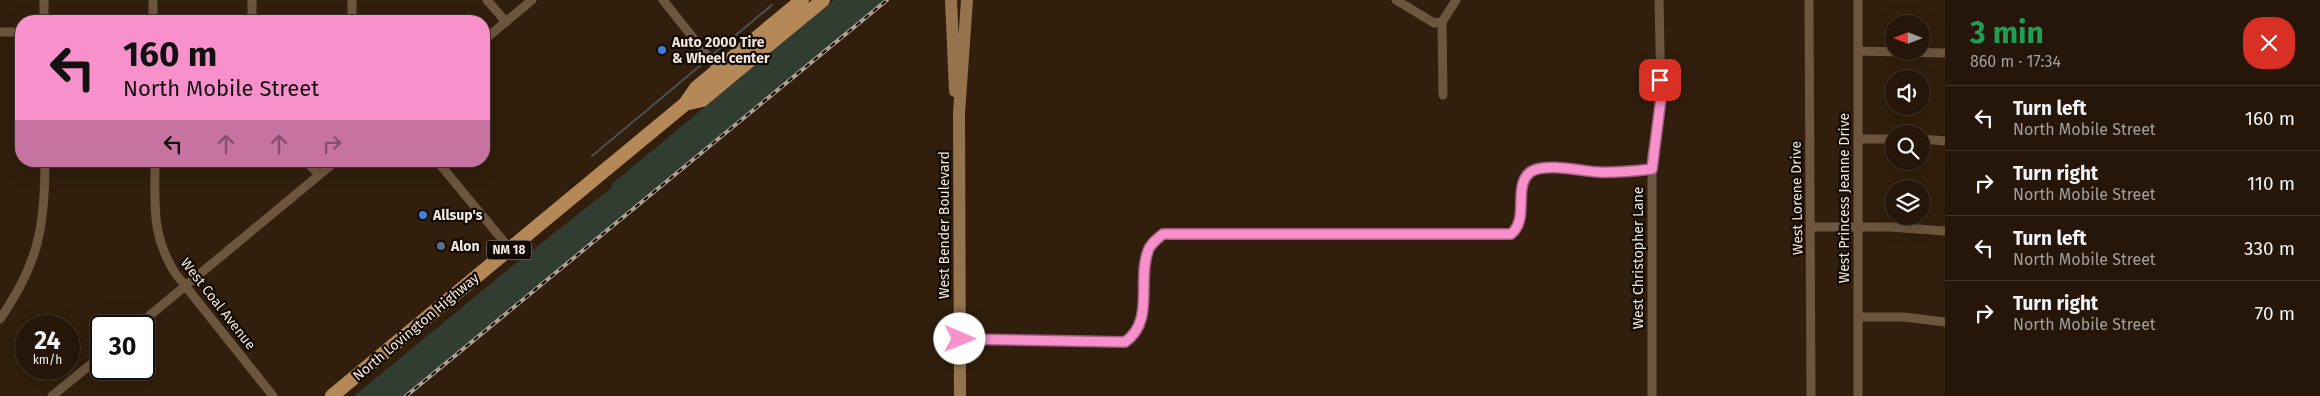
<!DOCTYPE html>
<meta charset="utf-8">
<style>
body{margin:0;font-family:"Fira Sans",sans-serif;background:#2d1f12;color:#f1f3f6;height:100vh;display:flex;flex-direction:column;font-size:19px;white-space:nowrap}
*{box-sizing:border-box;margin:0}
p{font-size:16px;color:#a39f9c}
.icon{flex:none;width:28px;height:28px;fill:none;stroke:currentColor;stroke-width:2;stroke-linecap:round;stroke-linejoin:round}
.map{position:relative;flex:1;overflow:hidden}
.side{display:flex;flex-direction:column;background:#251609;width:375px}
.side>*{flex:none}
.hud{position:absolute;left:15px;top:15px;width:475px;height:152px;border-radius:20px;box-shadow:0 5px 20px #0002,0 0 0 1px #42352a;background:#f890cb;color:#111;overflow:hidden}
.needle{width:32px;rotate:270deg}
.fabs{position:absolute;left:1885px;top:15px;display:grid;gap:10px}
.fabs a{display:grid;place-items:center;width:45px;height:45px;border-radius:50%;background:#251609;box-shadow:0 5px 20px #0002,0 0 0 1px #42352a;font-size:25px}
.speed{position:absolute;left:15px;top:315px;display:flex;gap:10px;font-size:25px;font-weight:700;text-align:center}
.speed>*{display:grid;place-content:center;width:65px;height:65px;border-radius:50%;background:#251609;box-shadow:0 5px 20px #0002,0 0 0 1px #42352a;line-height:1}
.speed small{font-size:12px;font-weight:400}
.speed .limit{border:2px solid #111;border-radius:8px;background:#fff;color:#111}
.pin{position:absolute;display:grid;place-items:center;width:42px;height:42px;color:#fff;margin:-21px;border-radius:10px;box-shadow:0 2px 8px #0006}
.me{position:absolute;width:55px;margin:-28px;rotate:91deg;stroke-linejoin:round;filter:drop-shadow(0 0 4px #0008)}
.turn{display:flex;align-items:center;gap:18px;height:105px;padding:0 25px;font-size:22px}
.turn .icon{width:65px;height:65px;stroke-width:2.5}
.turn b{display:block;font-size:35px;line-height:42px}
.lanes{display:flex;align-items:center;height:48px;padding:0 25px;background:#0003;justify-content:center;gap:25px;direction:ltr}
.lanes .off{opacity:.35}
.round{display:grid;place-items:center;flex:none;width:52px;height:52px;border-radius:20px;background:#2d1f12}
.summary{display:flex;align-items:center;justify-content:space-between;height:85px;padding:0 25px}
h1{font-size:30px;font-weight:700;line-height:38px;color:#1e9e55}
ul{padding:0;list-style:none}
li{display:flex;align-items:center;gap:15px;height:65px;padding:0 25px;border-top:1px solid #42352a}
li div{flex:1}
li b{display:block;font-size:19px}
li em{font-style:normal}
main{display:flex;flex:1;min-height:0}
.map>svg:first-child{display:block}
</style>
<main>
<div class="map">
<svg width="1945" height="396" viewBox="0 0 1945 396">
<rect width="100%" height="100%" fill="#311e0c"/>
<path fill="#323d31" d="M 834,0 L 884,0 L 404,396 L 354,396 L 505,272 L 611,188 L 613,183 Z"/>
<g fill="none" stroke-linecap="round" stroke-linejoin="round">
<path stroke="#495252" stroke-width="2" d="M 712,55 L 772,5
M 592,156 L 707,60"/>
<path stroke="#6c563f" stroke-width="9" d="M 44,0 L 44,21
M 153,0 L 153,21
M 352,0 L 352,21
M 487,0 L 506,22
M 663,0 L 718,69
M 1396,0 L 1434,23 L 1442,22
M 1809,0 L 1811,396
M 1858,0 L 1858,396
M 252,21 L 252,0
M 0,32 L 21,32
M 484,40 L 532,0
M 1858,51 L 1945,53
M 1443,95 L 1442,22 L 1456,0
M 1858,139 L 1894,139
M 1921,139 L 1945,141
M 155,161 C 155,206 151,234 175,273 L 273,396
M 306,161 L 319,175
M 437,161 L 510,249
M 1811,227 L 1890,227 L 1945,231
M 1858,317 L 1904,317 L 1945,322
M 0,319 C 38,264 45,228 45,161
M 137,326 L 336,161
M 960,339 L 1125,342 C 1157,319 1132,277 1149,248 C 1153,242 1158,238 1163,234 L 1511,233 C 1526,222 1518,199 1524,183 C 1525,177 1527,174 1532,171 C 1548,163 1580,171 1598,172 C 1616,173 1634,171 1652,169
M 52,396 L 101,356
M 1652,396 L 1652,155 L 1661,98 L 1659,0"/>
<path stroke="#95734d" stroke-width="12" d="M 951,0 L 955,91
M 960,396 L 959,113 L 967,0"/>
<path stroke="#b58857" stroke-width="14" d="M 685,104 L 702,100 L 823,0
M 332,396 L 685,104 L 696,88 L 802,0"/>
<defs>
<path id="rail" d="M 406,396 L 887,0"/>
</defs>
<use href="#rail" stroke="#afa093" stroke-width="4"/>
<use href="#rail" stroke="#120a04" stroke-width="2" stroke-dasharray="5.5" stroke-linecap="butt"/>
</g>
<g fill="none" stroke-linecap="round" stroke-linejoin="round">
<defs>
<path id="route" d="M 960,339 L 1125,342 C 1155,321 1137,281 1148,251 C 1150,244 1157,239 1163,234 L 1511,234 C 1526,222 1518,199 1523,183 C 1525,177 1527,174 1532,171 C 1548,163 1580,171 1598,172 C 1616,173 1634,171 1652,169 L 1661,98 L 1660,80"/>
</defs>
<use href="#route" stroke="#a15e84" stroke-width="12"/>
<use href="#route" stroke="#f890cb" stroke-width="9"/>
</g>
<g fill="#3f7fe0" stroke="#120a04" stroke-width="2">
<circle cx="662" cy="50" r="5"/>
<circle cx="423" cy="215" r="5"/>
</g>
<circle fill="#5c6f8a" stroke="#120a04" stroke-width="2" cx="441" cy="246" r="5"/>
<g text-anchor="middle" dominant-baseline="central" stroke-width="4.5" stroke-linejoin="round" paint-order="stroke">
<rect fill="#120a04" stroke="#b0a49a" stroke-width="1" x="486.5" y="240.5" width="45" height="19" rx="4"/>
<g font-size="12" font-weight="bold" fill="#f3e6db">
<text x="509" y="250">NM 18</text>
</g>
<g font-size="14" font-weight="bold" fill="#f3e6db" stroke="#120a04" text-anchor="start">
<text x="672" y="42">Auto 2000 Tire<tspan x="672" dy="16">&amp; Wheel center</tspan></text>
<text x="433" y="215">Allsup's</text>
<text x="451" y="246">Alon</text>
</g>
<g font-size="14" fill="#f3e6db" stroke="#120a04">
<text transform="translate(1797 198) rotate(-91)">West Lorene Drive</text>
<text transform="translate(1844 198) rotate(-90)">West Princess Jeanne Drive</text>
<text transform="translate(944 225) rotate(-90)">West Bender Boulevard</text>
<text transform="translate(1638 258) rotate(-90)">West Christopher Lane</text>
<text transform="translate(218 304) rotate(52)">West Coal Avenue</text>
<text transform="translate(416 327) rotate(-40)">North Lovington Highway</text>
</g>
</g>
</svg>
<div class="fabs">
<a><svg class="needle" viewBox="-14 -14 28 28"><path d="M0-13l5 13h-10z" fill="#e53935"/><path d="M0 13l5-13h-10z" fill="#a39f9c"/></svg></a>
<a><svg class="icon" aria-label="sound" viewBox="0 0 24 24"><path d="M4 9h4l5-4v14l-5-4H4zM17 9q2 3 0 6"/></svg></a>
<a><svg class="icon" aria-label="search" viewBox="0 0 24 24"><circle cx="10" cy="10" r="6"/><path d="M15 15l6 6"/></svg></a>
<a><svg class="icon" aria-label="layers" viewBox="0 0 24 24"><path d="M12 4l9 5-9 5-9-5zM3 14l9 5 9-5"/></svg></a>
</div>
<div class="speed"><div>24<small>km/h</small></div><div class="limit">30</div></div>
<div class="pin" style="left:1660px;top:80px;background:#d93025"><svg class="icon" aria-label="arrive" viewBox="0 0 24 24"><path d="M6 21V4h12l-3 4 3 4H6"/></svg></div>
<svg class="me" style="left:960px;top:339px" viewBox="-20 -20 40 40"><circle r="19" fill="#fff"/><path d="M0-13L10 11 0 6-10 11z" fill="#f890cb"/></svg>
<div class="hud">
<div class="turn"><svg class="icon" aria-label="left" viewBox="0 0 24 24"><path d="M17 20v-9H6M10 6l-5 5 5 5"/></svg><div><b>160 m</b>North Mobile Street</div></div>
<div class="lanes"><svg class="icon" aria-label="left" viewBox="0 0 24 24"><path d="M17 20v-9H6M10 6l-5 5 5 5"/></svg><svg class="icon off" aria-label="ahead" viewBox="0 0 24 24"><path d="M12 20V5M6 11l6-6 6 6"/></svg><svg class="icon off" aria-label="ahead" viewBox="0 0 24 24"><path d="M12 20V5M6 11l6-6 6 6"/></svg><svg class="icon off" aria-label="right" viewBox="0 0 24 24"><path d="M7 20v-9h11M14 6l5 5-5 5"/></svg></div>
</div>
</div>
<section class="side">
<div class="summary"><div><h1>3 min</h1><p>860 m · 17:34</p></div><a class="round" style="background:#d93025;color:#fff"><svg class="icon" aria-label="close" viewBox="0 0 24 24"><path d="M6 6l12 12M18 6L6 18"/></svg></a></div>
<ul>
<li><svg class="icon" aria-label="left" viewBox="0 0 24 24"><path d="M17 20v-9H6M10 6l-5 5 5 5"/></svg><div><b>Turn left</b><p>North Mobile Street</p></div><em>160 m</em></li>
<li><svg class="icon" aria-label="right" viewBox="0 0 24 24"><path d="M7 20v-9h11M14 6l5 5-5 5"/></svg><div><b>Turn right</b><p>North Mobile Street</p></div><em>110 m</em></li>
<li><svg class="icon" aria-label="left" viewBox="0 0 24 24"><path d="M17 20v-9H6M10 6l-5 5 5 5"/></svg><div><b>Turn left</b><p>North Mobile Street</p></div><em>330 m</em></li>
<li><svg class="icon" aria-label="right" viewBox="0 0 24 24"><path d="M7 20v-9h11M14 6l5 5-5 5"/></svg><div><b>Turn right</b><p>North Mobile Street</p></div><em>70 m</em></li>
</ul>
</section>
</main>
